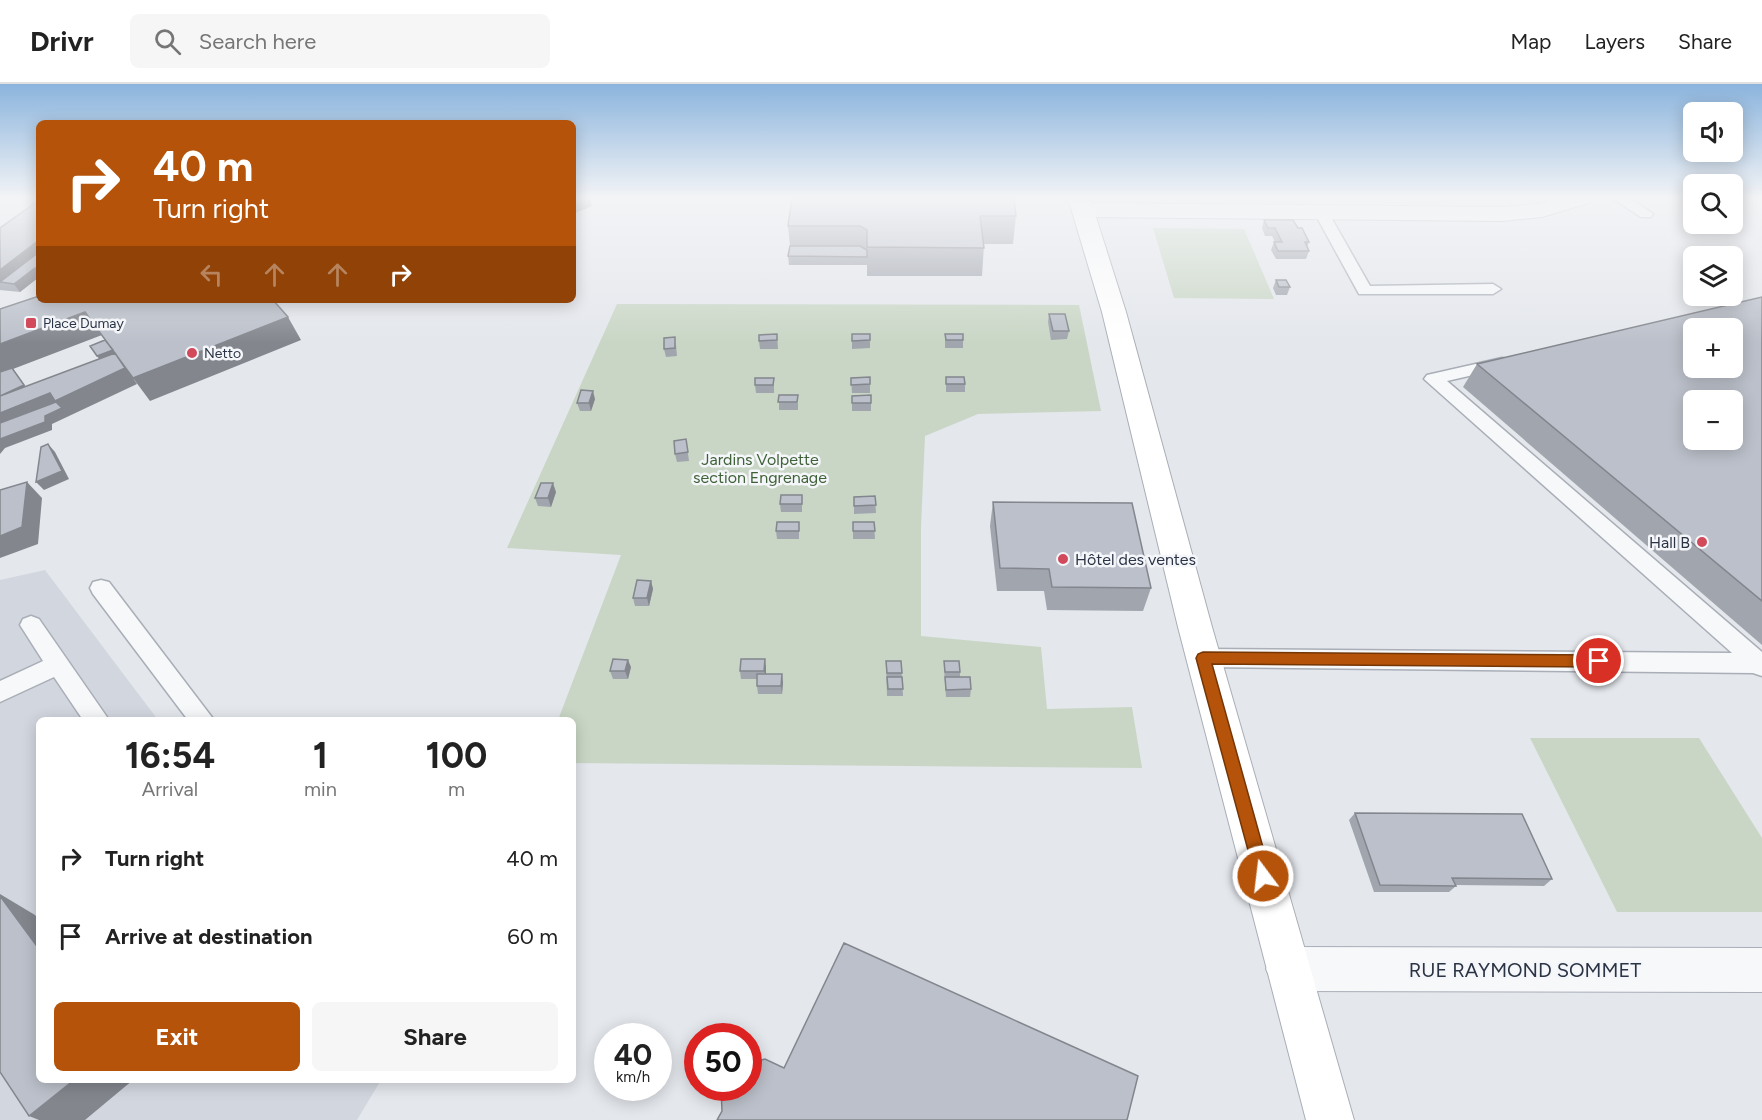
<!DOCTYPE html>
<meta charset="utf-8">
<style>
body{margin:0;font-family:Figtree,sans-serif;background:#f6f6f6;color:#222;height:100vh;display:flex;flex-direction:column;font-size:22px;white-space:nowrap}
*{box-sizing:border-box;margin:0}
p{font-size:20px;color:#767676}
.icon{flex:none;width:33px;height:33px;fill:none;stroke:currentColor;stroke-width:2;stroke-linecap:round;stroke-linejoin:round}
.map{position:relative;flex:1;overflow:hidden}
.details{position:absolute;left:36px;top:633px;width:540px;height:366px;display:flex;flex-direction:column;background:#fff;border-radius:9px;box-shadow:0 3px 15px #0003}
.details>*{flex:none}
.top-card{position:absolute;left:36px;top:36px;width:540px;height:183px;border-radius:9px;box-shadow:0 3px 15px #0003;background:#b45309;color:#fff;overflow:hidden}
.tools{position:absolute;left:1683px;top:18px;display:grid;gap:12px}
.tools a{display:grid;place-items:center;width:60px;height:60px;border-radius:9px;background:#fff;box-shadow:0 3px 15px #0003;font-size:30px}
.speed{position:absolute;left:594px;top:939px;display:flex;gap:12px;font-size:30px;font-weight:700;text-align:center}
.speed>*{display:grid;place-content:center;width:78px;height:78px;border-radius:50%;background:#fff;box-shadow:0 3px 15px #0003;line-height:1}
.speed small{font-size:15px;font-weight:400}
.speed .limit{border:9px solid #d22;background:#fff;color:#111}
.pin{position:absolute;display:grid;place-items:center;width:51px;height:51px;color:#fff;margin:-26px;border:3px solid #fff;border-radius:50%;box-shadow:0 2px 6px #0007}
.me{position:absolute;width:66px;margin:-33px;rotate:345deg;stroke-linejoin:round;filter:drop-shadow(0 0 4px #0008)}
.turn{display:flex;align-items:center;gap:21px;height:126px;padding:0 18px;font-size:27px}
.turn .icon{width:78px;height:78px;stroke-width:2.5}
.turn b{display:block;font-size:42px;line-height:51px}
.lanes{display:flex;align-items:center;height:57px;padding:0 18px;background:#0003;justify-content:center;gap:30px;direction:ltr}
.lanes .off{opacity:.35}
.eta{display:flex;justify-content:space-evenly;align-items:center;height:102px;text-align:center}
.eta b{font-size:36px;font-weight:700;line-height:42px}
.action{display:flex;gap:12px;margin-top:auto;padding:12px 18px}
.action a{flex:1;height:69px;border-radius:9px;background:#b45309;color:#fff;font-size:24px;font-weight:700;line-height:69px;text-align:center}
.action a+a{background:#f6f6f6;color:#222}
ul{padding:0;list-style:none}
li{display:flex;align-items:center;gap:18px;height:78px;padding:0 18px}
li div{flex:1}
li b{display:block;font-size:22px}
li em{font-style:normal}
header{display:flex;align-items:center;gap:36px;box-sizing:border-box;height:84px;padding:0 30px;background:#fff;border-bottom:2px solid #e0e0e0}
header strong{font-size:28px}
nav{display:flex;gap:33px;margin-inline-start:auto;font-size:21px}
.search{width:420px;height:54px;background:#f6f6f6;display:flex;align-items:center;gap:15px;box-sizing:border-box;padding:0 21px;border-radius:9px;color:#767676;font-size:22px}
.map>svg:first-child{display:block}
</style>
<header>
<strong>Drivr</strong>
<div class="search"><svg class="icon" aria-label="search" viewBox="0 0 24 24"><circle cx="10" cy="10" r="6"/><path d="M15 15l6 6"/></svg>Search here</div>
<nav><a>Map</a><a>Layers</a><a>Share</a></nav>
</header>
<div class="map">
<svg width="1762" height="1036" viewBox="0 0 1762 1036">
<rect width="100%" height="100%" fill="#e4e7ec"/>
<path fill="#d2d6de" d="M 45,486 L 158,636 L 39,636 L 39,996 L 381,996 L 357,1036 L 0,1036 L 0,496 Z"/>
<path fill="#c9d6c5" d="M 1153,144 L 1244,145 L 1274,215 L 1174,214 Z
M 617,220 L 1079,221 L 1101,327 L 978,330 L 925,352 L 921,442 L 921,552 L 1041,563 L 1047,625 L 1132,623 L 1142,684 L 573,679 L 573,636 L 558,636 L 621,471 L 507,464 Z
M 1530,654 L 1699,654 L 1762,754 L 1762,828 L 1617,828 Z"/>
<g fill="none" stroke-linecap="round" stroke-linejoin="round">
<defs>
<path id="service" d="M 1612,114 L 1629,114 L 1653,130 L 1651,133 L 1641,133 Z
M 1321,124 L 1328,128 L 1370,202 L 1493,200 L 1501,205 L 1493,210 L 1359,210 L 1314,128 Z
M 1502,274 L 1508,275 L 1511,279 L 1508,283 L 1447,297 L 1762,568 L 1762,592 L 1753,589 L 1203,583 L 1195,581 L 1191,574 L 1195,567 L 1203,565 L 1732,569 L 1424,295 L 1427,291 Z
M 101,496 L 109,498 L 214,636 L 188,636 L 93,510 L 90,504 L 93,498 Z
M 31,532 L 39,535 L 109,636 L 83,636 L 54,593 L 0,618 L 0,597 L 43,577 L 20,541 L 23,535 Z"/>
<path id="minor" d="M 1559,114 L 1592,114 L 1589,119 L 1542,133 L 1502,137 L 1083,133 L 1075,131 L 1072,126 L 1075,121 L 1083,119 L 1502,123 L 1540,120 Z
M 1288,863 L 1762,864 L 1762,908 L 1288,907 L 1273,900 L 1266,885 L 1273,870 Z"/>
<path id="secondary" d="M 1068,114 L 1090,114 L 1126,228 L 1212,543 L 1354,1036 L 1306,1036 L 1178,543 L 1102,228 Z"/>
</defs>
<use href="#service" stroke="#a9aeb7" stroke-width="3"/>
<use href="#minor" stroke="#a9aeb7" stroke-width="2"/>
<use href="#secondary" stroke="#a9aeb7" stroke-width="2"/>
<use href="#service" fill="#f7f8fa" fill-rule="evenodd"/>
<use href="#minor" fill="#f7f8fa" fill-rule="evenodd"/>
<use href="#secondary" fill="#fff" fill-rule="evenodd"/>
</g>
<path fill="#a1a5ae" d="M 792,114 L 1016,132 L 1013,160 L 984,160 L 982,192 L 867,192 L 867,181 L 789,181 L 788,172 L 790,162 L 788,142 Z
M 39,117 L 39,193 L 20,208 L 0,206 L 0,144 Z
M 1264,136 L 1298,144 L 1309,158 L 1307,163 L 1309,167 L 1306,175 L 1276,175 L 1271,166 L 1274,158 L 1275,158 L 1272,152 L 1265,152 L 1262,144 Z
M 1276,196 L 1290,203 L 1287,211 L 1276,211 L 1273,204 Z
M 1762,213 L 1762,561 L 1463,303 L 1477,280 Z
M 1049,230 L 1069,247 L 1067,255 L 1051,256 L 1048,238 Z
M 777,250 L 778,265 L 760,265 L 759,257 Z
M 852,250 L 870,250 L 870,264 L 852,265 Z
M 945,250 L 963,256 L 963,264 L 945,264 Z
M 676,261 L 677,272 L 666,273 L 664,265 Z
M 870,293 L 870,309 L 852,309 L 851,294 Z
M 946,293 L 965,300 L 965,308 L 946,308 Z
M 774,294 L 774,309 L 756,309 L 755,301 Z
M 779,311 L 798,319 L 798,326 L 779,326 Z
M 871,311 L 871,327 L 852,327 L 852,312 Z
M 595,315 L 591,327 L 580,327 L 577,319 Z
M 686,355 L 689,377 L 677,378 L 675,370 Z
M 556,408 L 551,423 L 538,422 L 535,414 Z
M 802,411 L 802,428 L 781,428 L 780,420 Z
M 875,412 L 876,429 L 854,430 L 854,413 Z
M 993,418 L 1151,504 L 1143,527 L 1047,526 L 1044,507 L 997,507 L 990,442 Z
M 799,438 L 799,455 L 777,455 L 776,447 Z
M 853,438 L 874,438 L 875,455 L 853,455 Z
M 651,497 L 653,505 L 649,522 L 635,522 L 633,514 Z
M 886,577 L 901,577 L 903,612 L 887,612 Z
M 944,577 L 960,588 L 960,593 L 971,605 L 970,613 L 946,613 L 944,584 Z
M 631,583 L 628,595 L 613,595 L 610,587 Z
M 766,583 L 766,590 L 783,598 L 782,610 L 758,610 L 757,602 L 757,595 L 741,595 L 740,587 Z
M 1355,729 L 1552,795 L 1544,802 L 1455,801 L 1456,802 L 1449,808 L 1374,808 L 1349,736 Z"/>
<path fill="#83868d" d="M 573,114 L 590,114 L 592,122 L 573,130 Z
M 39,156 L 39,181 L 35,184 L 39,190 L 39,193 L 20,208 L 14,200 L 0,198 L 0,186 Z
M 85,228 L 102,251 L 13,285 L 31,310 L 0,326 L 0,260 Z
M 288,233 L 301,256 L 150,317 L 133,294 Z
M 106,255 L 137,300 L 52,340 L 52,346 L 5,364 L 0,370 L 0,328 L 103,280 L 97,272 Z
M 593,307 L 595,315 L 591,327 L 589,319 Z
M 48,360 L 55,368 L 69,395 L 44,406 L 36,398 Z
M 27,398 L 42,414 L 38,460 L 0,474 L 0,452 Z
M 553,399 L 556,408 L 551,423 L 548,414 Z
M 651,497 L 653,505 L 649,522 L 647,514 Z
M 765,575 L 766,583 L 766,595 L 764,587 Z
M 628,576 L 631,583 L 628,595 L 625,587 Z
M 782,590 L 783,598 L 782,610 L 781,602 Z
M 0,810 L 35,831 L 39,836 L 39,865 L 0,812 Z
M 74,996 L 133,996 L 85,1036 L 39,1036 L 29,1032 Z"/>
<path fill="#bbc0ca" stroke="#83868d" stroke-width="1.5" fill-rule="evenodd" d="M 792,114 L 1014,114 L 1016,132 L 980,132 L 984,164 L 867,163 L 867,146 L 860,142 L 788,142 Z
M 38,117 L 39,156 L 0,186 L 0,144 Z
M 1264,136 L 1293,136 L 1298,144 L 1302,144 L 1309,158 L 1305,158 L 1309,167 L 1278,167 L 1274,158 L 1282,158 L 1275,144 L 1268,144 Z
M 790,162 L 860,162 L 867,166 L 867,173 L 788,172 Z
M 39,168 L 39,184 L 35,184 L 14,200 L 0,198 Z
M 1276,196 L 1286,196 L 1290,203 L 1279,203 Z
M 39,212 L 39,216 L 273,216 L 288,233 L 133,294 L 85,228 L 0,260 L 0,225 Z
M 1762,213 L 1762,517 L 1477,280 ZM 1694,244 L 1732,244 L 1732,284 L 1694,284 ZM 1694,316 L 1732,316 L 1732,356 L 1694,356 Z
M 1049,230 L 1065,230 L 1069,247 L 1053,247 Z
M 777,250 L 777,256 L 759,257 L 759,251 Z
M 852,250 L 870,250 L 870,256 L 852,257 Z
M 945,250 L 963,250 L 963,256 L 946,256 Z
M 675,253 L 675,264 L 664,265 L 664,254 Z
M 105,256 L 113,266 L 97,272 L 90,262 Z
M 115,269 L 125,284 L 55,317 L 50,309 L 0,329 L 0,312 Z
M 12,284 L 24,301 L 0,312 L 0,288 Z
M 870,293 L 870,300 L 851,301 L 851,294 Z
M 946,293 L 964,293 L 965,300 L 946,300 Z
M 755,294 L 774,294 L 773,301 L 755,301 Z
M 581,306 L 593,307 L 589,319 L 577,319 Z
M 779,311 L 798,311 L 797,318 L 778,318 Z
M 871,311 L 871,319 L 852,319 L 852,312 Z
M 56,318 L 62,324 L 45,332 L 45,338 L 0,355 L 0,339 Z
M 686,355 L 688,368 L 675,370 L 674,357 Z
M 48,360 L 62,387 L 36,398 L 41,363 Z
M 27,398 L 22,443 L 0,452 L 0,406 Z
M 541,399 L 553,399 L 548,414 L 535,414 Z
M 781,411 L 802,411 L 802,420 L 780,420 Z
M 875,412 L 876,421 L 854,422 L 854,413 Z
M 993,418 L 1132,419 L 1151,504 L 1052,503 L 1049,485 L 1000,484 Z
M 777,438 L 799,438 L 799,447 L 776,447 Z
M 853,438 L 874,438 L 875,447 L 853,447 Z
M 637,496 L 651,497 L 647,514 L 633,514 Z
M 613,575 L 628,576 L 625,587 L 610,587 Z
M 741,575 L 765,575 L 764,587 L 740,587 Z
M 886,577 L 901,577 L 902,589 L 887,589 Z
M 944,577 L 959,577 L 960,588 L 945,588 Z
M 757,590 L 782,590 L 781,602 L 757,602 Z
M 887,593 L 902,593 L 903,605 L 888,605 Z
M 945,593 L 970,593 L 971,605 L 946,606 Z
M 1355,729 L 1522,730 L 1552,795 L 1452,794 L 1456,802 L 1380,801 Z
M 0,812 L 39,865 L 39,996 L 74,996 L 29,1032 L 0,988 Z
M 844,859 L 1138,992 L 1127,1036 L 717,1036 L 722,1027 L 721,1004 L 748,1004 L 748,980 L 765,975 L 784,984 Z"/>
<linearGradient id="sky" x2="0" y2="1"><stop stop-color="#8bb4dd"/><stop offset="0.44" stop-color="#f3f4f6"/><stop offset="1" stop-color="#f3f4f6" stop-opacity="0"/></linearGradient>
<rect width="1762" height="259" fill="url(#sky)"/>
<path fill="#b45309" stroke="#753606" stroke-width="1.5" d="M 1203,568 L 1599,571 L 1604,573 L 1606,577 L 1604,581 L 1599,583 L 1212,580 L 1271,792 L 1269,798 L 1263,800 L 1257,798 L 1255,792 L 1196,574 L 1198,570 Z"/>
<g fill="#d1495b" stroke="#f4f6f9" stroke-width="2">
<rect x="25" y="233" width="12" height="12" rx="3"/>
<circle cx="192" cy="269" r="6"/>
<circle cx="1702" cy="458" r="6"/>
<circle cx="1063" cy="475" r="6"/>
</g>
<g text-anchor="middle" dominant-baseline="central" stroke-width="5" stroke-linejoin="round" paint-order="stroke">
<g font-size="14" fill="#2b3445" stroke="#f4f6f9" text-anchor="start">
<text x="43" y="239">Place Dumay</text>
<text x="204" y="269">Netto</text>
</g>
<g font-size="16" fill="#3f6138" stroke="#f4f6f9">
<text x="760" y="375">Jardins Volpette<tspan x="760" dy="18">section Engrenage</tspan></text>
</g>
<g font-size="16" fill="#2b3445" stroke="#f4f6f9" text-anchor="end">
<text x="1690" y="458">Hall B</text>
<text x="1075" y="475" text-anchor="start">Hôtel des ventes</text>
</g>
<g font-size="20" fill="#2b3445" stroke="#f4f6f9">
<text x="1525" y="886">RUE RAYMOND SOMMET</text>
</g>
</g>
</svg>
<div class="tools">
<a><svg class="icon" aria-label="sound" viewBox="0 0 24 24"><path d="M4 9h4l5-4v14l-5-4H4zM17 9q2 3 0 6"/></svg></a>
<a><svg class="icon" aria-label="search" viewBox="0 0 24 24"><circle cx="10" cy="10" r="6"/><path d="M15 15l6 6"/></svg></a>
<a><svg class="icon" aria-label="layers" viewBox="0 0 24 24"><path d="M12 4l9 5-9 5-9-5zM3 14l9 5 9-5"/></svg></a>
<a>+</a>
<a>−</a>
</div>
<div class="speed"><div>40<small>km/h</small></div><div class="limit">50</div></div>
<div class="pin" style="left:1599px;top:577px;background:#d93025"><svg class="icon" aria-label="arrive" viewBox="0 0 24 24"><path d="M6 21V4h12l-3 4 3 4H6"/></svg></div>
<svg class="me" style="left:1263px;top:792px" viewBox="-20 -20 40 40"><circle r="17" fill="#b45309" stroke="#fff" stroke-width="3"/><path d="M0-11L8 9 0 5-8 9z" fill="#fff"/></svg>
<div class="top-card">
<div class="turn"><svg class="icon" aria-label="right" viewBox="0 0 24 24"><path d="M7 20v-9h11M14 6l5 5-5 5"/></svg><div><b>40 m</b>Turn right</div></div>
<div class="lanes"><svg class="icon off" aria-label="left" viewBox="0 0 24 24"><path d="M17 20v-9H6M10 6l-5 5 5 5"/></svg><svg class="icon off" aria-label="ahead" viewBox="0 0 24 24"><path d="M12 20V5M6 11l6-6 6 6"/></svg><svg class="icon off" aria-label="ahead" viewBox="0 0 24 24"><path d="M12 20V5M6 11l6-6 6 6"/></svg><svg class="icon" aria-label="right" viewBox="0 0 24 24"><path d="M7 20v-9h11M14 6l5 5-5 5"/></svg></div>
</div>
<section class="details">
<div class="eta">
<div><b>16:54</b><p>Arrival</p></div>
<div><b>1</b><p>min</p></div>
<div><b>100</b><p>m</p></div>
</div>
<ul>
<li><svg class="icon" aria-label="right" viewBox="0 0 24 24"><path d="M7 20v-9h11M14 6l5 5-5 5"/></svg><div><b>Turn right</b></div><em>40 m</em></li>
<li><svg class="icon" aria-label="arrive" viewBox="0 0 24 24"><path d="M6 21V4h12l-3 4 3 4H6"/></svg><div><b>Arrive at destination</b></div><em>60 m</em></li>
</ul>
<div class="action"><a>Exit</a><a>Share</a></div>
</section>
</div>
